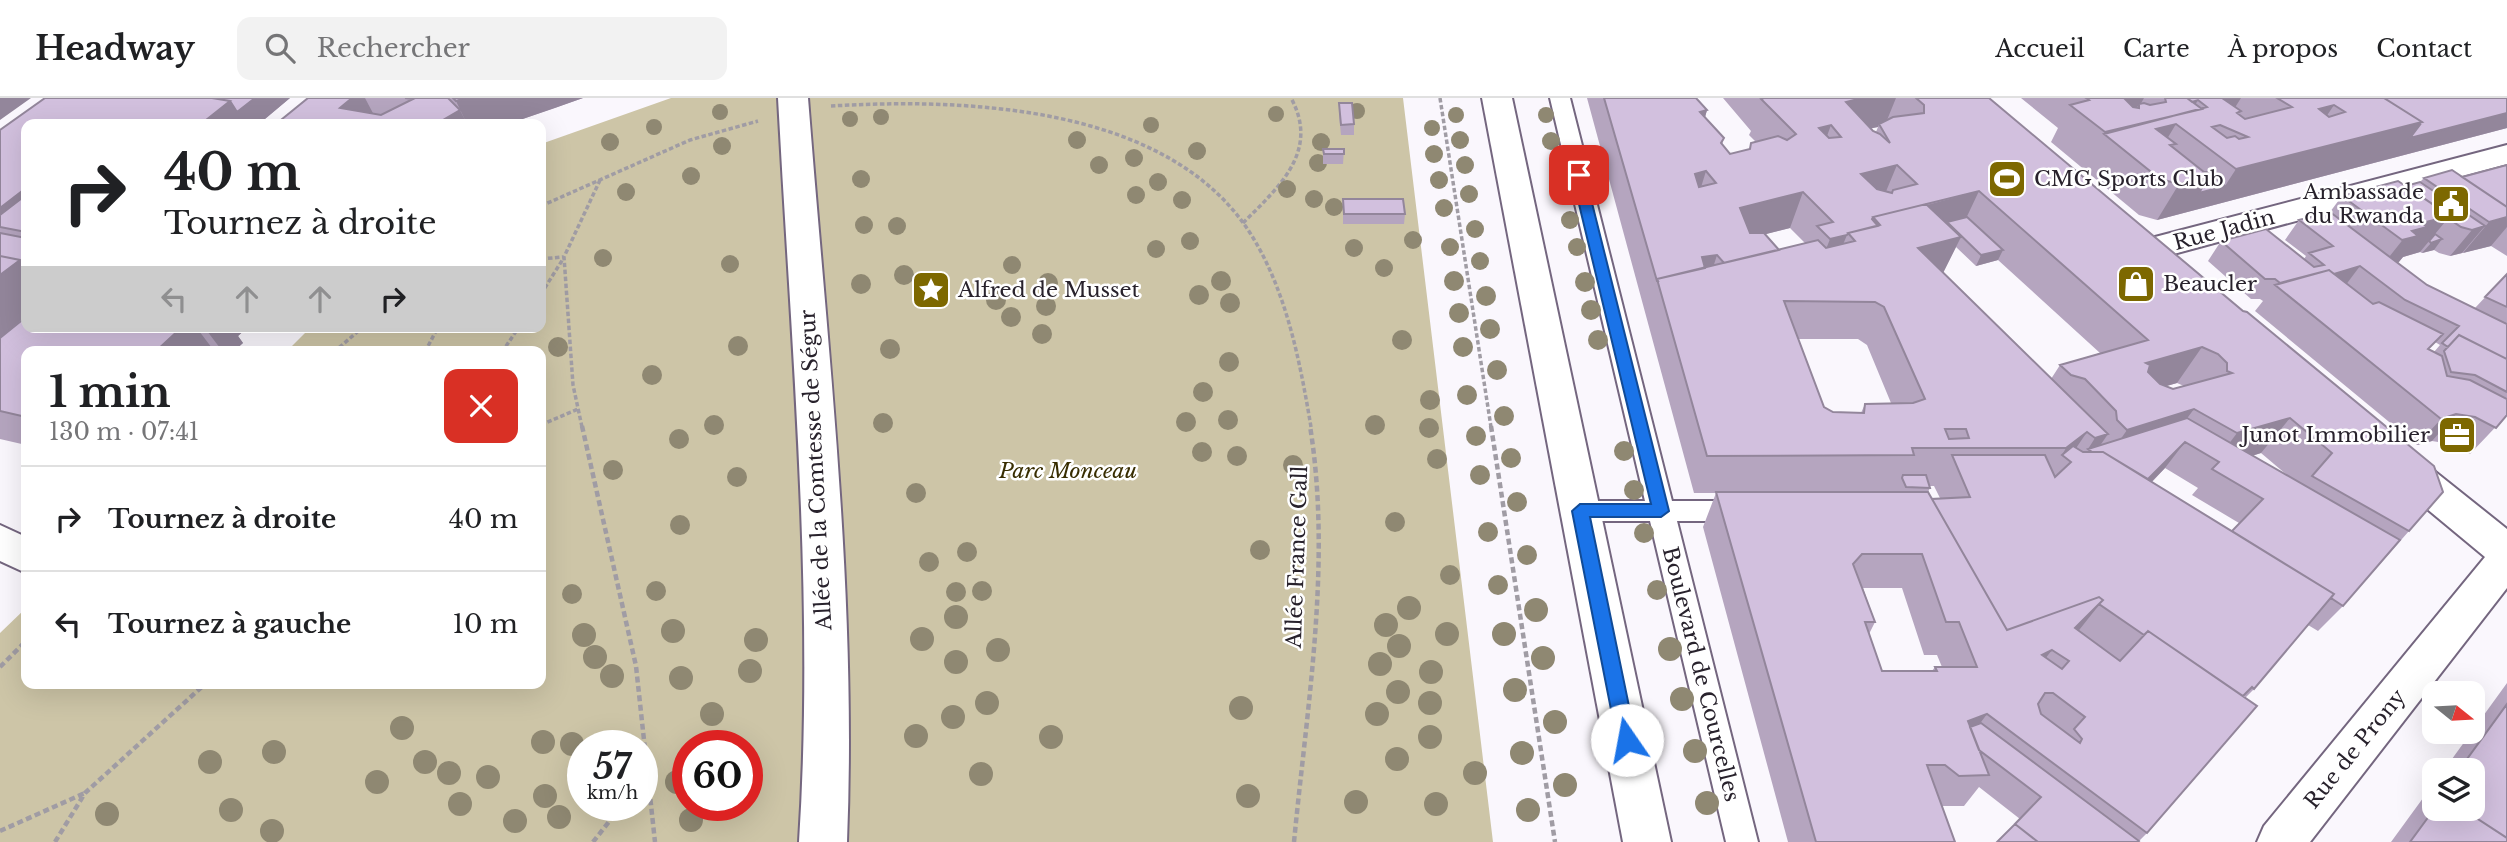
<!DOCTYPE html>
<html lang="fr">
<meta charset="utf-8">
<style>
body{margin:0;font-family:"Libre Baskerville",serif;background:#f2f2f2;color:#202124;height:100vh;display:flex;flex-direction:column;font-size:26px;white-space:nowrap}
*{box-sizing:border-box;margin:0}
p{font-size:23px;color:#757577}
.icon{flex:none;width:38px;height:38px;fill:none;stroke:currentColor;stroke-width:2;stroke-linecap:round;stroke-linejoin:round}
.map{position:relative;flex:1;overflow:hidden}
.panel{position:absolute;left:21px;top:248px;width:525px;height:343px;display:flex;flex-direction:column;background:#fff;border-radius:14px;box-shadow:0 7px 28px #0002}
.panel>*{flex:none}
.banner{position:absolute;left:21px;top:21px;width:525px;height:214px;border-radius:14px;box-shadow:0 7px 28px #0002;background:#fff;color:#202124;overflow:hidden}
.needle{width:46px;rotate:108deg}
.fabs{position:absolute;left:2422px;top:583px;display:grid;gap:14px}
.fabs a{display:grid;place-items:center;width:63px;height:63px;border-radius:14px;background:#fff;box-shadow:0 7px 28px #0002;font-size:35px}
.speed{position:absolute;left:567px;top:632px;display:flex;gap:14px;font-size:35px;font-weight:700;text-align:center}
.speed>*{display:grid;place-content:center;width:91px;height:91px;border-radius:50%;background:#fff;box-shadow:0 7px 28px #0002;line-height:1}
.speed small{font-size:18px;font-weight:400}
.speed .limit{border:10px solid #d22;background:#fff;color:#111}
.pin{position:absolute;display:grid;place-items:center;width:60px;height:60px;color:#fff;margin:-30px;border-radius:14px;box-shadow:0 4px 10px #0006}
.me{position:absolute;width:77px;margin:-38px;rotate:348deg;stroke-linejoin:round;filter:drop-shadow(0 0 5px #0008)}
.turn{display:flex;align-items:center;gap:24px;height:147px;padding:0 28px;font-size:32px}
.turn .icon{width:91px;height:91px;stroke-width:2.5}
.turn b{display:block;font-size:49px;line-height:60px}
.lanes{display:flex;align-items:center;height:66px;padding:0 28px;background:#0003;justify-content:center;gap:35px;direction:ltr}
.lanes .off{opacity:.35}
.round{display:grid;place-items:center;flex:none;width:74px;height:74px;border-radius:14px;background:#f2f2f2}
.headline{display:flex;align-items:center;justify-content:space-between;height:119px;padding:0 28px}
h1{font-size:42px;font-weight:700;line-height:52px}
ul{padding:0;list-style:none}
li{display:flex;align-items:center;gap:21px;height:105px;padding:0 28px;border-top:2px solid #e0e0e0}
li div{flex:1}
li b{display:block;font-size:26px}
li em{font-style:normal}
header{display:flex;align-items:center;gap:42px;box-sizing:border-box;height:98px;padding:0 35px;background:#fff;border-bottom:2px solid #e0e0e0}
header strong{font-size:33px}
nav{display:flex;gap:38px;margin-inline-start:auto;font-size:24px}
.search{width:490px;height:63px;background:#f2f2f2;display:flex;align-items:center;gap:18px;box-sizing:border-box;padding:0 24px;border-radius:14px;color:#757577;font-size:26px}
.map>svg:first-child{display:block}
</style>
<header>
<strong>Headway</strong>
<div class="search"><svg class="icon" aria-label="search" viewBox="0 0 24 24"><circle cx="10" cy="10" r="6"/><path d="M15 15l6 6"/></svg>Rechercher</div>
<nav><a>Accueil</a><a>Carte</a><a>À propos</a><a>Contact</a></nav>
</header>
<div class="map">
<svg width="2507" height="744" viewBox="0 0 2507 744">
<rect width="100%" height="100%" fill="#faf7fd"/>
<path fill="#cdc5a7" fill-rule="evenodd" d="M 671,0 L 1403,0 L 1493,744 L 0,744 L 0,535 L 26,510 L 26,586 L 541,586 L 541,254 L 286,254 L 311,229 L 541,229 L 541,46 ZM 583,648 L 642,648 L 642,707 L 583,707 ZM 688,648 L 747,648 L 747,707 L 688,707 Z"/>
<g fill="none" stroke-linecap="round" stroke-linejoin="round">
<defs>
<path id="lane" d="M 1550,0 L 1570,0 L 1672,403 L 1743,403 L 1753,406 L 1756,413 L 1753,420 L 1743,423 L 1677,423 L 1758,744 L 1726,744 L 1650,423 L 1580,423 L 1570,420 L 1567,413 L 1570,406 L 1580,403 L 1645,403 Z"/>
<path id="street" d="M 778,0 L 808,0 C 827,247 857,496 847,744 L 799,744 C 815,497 791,247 778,0 Z
M 2507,47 L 2507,66 L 2144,164 L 2132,161 L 2127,153 L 2132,145 Z
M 2399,352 L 2413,356 L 2507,431 L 2507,490 L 2310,744 L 2257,744 L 2264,728 L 2485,459 L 2385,376 L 2380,366 L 2385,356 Z
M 0,427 L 26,439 L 26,475 L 0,463 Z"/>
<path id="primary" d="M 1482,0 L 1512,0 L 1671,744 L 1623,744 Z"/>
</defs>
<use href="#lane" stroke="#74667f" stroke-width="4"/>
<use href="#street" stroke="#74667f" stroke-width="4"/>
<use href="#primary" stroke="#74667f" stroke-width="4"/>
<path stroke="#a09ca4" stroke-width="3.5" stroke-dasharray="4.5 2.5" stroke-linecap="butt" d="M 1440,0 L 1491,329
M 831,8 C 967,0 1171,7 1252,138 C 1287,195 1300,264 1311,329
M 541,108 L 690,42 L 758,23
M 1243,125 C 1279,89 1320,53 1291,0
M 541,161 L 563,159
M 541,196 L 563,161
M 334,254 L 363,229
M 425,254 L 438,229
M 502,254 L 519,229
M 541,327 L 578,311
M 582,329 L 573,287 L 564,159 L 601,80"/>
<path stroke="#a09ca4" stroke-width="4.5" stroke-dasharray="6 3.5" stroke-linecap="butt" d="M 582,328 L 636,568 L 655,744
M 1491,328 L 1555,744
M 0,569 L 26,543
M 0,733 L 85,695
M 55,744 L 85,695 L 205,586
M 593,744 L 622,707
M 1294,744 C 1307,608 1332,464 1310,328"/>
<use href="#lane" fill="#fff" fill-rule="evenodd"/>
<use href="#street" fill="#fff" fill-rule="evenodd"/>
<use href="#primary" fill="#fff" fill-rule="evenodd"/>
</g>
<g fill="#8f8872">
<circle cx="1357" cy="13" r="8"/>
<circle cx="720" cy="14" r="8"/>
<circle cx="1276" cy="16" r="8"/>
<circle cx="1456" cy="17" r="8"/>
<circle cx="1546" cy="17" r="8"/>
<circle cx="881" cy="19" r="8"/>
<circle cx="850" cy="21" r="8"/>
<circle cx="1151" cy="27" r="8"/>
<circle cx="654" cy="29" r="8"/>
<circle cx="1432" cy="30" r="8"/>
<circle cx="1077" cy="42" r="9"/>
<circle cx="1460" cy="42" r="9"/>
<circle cx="1551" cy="43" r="9"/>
<circle cx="610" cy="44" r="9"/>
<circle cx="1321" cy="44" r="9"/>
<circle cx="722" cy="48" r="9"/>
<circle cx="1197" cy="53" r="9"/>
<circle cx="1434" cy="56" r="9"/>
<circle cx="1134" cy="60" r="9"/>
<circle cx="1318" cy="65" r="9"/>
<circle cx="1099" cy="67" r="9"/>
<circle cx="1465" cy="67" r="9"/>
<circle cx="1558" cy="70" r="9"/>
<circle cx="691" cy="78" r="9"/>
<circle cx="861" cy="81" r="9"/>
<circle cx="1439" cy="82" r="9"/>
<circle cx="1158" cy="84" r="9"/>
<circle cx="1287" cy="91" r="9"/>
<circle cx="626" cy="94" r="9"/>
<circle cx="1469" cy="96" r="9"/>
<circle cx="1564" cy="96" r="9"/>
<circle cx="1136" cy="97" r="9"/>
<circle cx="1314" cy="101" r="9"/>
<circle cx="1182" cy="102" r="9"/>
<circle cx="1334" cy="109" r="9"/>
<circle cx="1444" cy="110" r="9"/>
<circle cx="1570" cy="122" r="9"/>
<circle cx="864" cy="127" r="9"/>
<circle cx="897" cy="128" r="9"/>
<circle cx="1475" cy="131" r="9"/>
<circle cx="1413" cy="142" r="9"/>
<circle cx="1190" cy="143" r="9"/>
<circle cx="1450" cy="149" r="9"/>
<circle cx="1577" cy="149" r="9"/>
<circle cx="1354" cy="150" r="9"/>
<circle cx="1156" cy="151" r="9"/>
<circle cx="603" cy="160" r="9"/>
<circle cx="1480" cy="163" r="9"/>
<circle cx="730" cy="166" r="9"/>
<circle cx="1012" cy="167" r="9"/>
<circle cx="1384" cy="170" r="9"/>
<circle cx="904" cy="177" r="10"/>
<circle cx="1221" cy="183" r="10"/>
<circle cx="1454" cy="183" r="10"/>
<circle cx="1585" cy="184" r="10"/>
<circle cx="1048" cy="185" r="10"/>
<circle cx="861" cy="186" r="10"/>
<circle cx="1199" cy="197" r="10"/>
<circle cx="1486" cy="198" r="10"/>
<circle cx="996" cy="202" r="10"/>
<circle cx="1230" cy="205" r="10"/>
<circle cx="1046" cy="208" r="10"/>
<circle cx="1591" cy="212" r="10"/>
<circle cx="1459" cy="215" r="10"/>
<circle cx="1011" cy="219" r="10"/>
<circle cx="1490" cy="231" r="10"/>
<circle cx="1042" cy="236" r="10"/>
<circle cx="1402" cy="242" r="10"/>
<circle cx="1598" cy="242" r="10"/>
<circle cx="738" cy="248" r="10"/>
<circle cx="558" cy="249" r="10"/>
<circle cx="1463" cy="249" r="10"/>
<circle cx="890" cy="251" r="10"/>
<circle cx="1229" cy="264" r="10"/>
<circle cx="1497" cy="272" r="10"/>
<circle cx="652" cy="277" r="10"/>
<circle cx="1203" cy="294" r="10"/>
<circle cx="1467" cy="297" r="10"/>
<circle cx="1430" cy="302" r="10"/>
<circle cx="1504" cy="318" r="10"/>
<circle cx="1228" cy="322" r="10"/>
<circle cx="1186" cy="324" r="10"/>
<circle cx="883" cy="325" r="10"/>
<circle cx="714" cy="327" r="10"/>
<circle cx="1375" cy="327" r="10"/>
<circle cx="1429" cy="330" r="10"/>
<circle cx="1476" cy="338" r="10"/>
<circle cx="679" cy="341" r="10"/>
<circle cx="1624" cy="353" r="10"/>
<circle cx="1202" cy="354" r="10"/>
<circle cx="1237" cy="358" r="10"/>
<circle cx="1511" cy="360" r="10"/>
<circle cx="1437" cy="361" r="10"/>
<circle cx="1293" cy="367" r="10"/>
<circle cx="613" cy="372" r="10"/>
<circle cx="1480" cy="377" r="10"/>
<circle cx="737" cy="379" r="10"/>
<circle cx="1634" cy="392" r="10"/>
<circle cx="916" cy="395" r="10"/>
<circle cx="1517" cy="404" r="10"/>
<circle cx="1395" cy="424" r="10"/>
<circle cx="680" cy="427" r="10"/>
<circle cx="1488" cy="434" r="10"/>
<circle cx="1644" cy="435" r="10"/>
<circle cx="1260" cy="452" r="10"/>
<circle cx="967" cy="454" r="10"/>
<circle cx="1527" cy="457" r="10"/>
<circle cx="929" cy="464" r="10"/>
<circle cx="1450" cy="477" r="10"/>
<circle cx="1498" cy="487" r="10"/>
<circle cx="1657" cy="492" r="10"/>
<circle cx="656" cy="493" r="10"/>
<circle cx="982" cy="493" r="10"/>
<circle cx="956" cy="494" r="10"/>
<circle cx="572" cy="496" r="10"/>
<circle cx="1409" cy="510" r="12"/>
<circle cx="1536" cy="512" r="12"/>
<circle cx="956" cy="519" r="12"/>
<circle cx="1386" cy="527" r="12"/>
<circle cx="673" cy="533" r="12"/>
<circle cx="1447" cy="536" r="12"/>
<circle cx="1504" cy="536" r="12"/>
<circle cx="584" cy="537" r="12"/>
<circle cx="922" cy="541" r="12"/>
<circle cx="756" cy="542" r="12"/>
<circle cx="1399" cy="548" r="12"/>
<circle cx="1670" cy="551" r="12"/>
<circle cx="998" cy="552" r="12"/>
<circle cx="595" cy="559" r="12"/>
<circle cx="1543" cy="560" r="12"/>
<circle cx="956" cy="564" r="12"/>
<circle cx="1380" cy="566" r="12"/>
<circle cx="750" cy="573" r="12"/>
<circle cx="1431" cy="574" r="12"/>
<circle cx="612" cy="578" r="12"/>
<circle cx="681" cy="580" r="12"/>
<circle cx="1515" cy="592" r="12"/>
<circle cx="1398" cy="594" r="12"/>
<circle cx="1682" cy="601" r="12"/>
<circle cx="987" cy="605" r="12"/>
<circle cx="1430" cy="605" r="12"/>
<circle cx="1241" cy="610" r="12"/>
<circle cx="712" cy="616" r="12"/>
<circle cx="1377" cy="616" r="12"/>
<circle cx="953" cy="619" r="12"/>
<circle cx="1555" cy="624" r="12"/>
<circle cx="402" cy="630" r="12"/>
<circle cx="916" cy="638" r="12"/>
<circle cx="1051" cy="639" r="12"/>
<circle cx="1430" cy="639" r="12"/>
<circle cx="543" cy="644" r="12"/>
<circle cx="572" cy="646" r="12"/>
<circle cx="1695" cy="653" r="12"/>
<circle cx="274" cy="654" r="12"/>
<circle cx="1522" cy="655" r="12"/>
<circle cx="1397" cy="661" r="12"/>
<circle cx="210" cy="664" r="12"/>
<circle cx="425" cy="664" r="12"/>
<circle cx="449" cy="675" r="12"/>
<circle cx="1475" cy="675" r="12"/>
<circle cx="981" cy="676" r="12"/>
<circle cx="488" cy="679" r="12"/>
<circle cx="377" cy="684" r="12"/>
<circle cx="677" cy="684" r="12"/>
<circle cx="1565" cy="687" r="12"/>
<circle cx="545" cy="698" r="12"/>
<circle cx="1248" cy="698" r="12"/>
<circle cx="1356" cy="704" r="12"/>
<circle cx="1707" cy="705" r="12"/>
<circle cx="460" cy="706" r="12"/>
<circle cx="1436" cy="706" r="12"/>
<circle cx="231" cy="712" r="12"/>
<circle cx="1528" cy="712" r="12"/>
<circle cx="107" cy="716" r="12"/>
<circle cx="559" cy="719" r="12"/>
<circle cx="691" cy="722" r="12"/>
<circle cx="515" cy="723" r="12"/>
<circle cx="272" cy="733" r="12"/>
</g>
<path fill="#b5a5bf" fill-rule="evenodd" d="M 45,0 L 290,0 L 259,26 L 26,26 L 26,218 L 0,240 L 0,32 Z
M 308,0 L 583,0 L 508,26 L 276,26 Z
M 1587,0 L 1696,0 L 1707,12 L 1705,19 L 1724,40 L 1722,47 L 1730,56 L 1749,52 L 1751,45 L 1756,44 L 1749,37 L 1751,33 L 1723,0 L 1989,0 L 2409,433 L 2343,508 L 2318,533 L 2308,527 L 2254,591 L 2245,600 L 2147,735 L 2138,744 L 2020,721 L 1979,689 L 1964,708 L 1942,708 L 1955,744 L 1788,744 L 1703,429 L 1716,395 L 1694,395 ZM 1878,29 L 1876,34 L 1873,33 L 1870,30 ZM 1790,130 L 1805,145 L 1779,152 L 1765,136 ZM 1956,149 L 1976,168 L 1998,162 L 2100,255 L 2060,267 L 2051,281 L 1943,175 ZM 1798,241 L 1858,241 L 1867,247 L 1891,305 L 1865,306 L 1861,315 L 1833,314 L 1824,309 ZM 2177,285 L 2184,288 L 2173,291 L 2166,288 ZM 2261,355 L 2287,377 L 2252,358 ZM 2165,370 L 2198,390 L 2192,397 L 2239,425 L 2232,433 L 2152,384 ZM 1930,388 L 1934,388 L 1940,400 L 1932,401 L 1928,394 L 1930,390 ZM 1863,490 L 1902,490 L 1924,557 L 1937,557 L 1942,569 L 1935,569 L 1932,573 L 1882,573 L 1869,536 L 1875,524 Z
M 2021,0 L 2507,0 L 2507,30 L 2157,122 L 2139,117 L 2051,44 L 2058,30 Z
M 1339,5 L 1354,26 L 1354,37 L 1341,37 L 1339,16 Z
M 1323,51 L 1344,51 L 1343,66 L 1323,66 Z
M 2507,67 L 2507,158 L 2491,148 L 2450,158 L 2439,155 L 2434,152 L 2422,155 L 2420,154 L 2403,159 L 2398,165 L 2427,187 L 2475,210 L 2507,176 L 2507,317 L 2470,356 L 2450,346 L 2432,343 L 2417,347 L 2255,213 L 2263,203 L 2260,201 L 2251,201 L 2208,163 L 2221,143 L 2304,161 L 2306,158 L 2285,142 L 2299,122 L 2330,114 L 2342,98 L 2406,88 L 2420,84 L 2424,80 L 2462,79 ZM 2435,244 L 2440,247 L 2434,254 L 2429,251 Z
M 1343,101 L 1405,116 L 1404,126 L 1343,126 Z
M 26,229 L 248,229 L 238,238 L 243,245 L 233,254 L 26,254 L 26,347 L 0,341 L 0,240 Z
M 2507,585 L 2507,744 L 2391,744 L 2434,685 L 2434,710 L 2473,710 L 2473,672 L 2444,672 Z"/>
<path fill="#93869b" d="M 0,0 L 31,0 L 0,22 Z
M 255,0 L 290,0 L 259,26 L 245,26 L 237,14 Z
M 352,0 L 365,0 L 375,19 L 340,10 Z
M 465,0 L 550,0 L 555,10 L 508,26 L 467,26 L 456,3 Z
M 550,0 L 583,0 L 555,10 Z
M 1862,0 L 1896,0 L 1885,27 L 1879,26 L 1878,29 L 1840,37 L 1846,4 Z
M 2116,0 L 2144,0 L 2139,9 L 2139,6 L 2128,26 Z
M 2193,0 L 2241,0 L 2229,19 L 2207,9 L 2198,2 L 2191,14 L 2176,26 L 2155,61 L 2104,36 L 2105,34 Z
M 230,3 L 245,26 L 201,26 Z
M 2334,7 L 2314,37 L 2319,11 Z
M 460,12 L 467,26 L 436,26 Z
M 1707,12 L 1697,48 L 1700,14 Z
M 2507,15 L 2507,30 L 2157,122 L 2179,86 L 2209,78 L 2225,88 L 2236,71 L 2422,24 Z
M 1831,27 L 1818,63 L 1819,30 Z
M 1897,67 L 1882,103 L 1861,76 Z
M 1706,73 L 1695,109 L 1695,76 Z
M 26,90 L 26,134 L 0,129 L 0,110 Z
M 1979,93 L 1962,129 L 1880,127 L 1875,121 Z
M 1803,94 L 1790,130 L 1728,146 L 1740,110 Z
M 2424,115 L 2450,118 L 2420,154 L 2403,159 L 2398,165 L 2374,178 Z
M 2507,119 L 2507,129 L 2491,148 L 2463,155 L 2489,124 Z
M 2485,128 L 2462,155 L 2450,158 L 2472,132 Z
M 1847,137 L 1832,173 L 1816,177 L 1830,141 Z
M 1961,139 L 1942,177 L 1918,150 Z
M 2442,141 L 2434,152 L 2422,155 L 2431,145 Z
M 2003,152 L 1998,162 L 1976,168 L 1981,157 Z
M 1717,157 L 1706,192 L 1702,159 Z
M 20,162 L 26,170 L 26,218 L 0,240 L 0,177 Z
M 2360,168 L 2345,188 L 2285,190 Z
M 182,229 L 196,229 L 215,254 L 155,254 Z
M 204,229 L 248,229 L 238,238 L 243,245 L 233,254 L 223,254 Z
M 2202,249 L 2177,285 L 2122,301 L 2146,265 Z
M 2194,311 L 2168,346 L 2106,362 L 2127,332 Z
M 2456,316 L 2432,343 L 2417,347 L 2441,321 Z
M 2290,320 L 2261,355 L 2215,369 L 2219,364 L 2216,363 L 2237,335 Z
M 2087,334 L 2068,362 L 2062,357 L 2066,350 Z
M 2108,336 L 2095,355 L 2088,351 L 2095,340 Z
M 2185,344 L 2165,370 L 2125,411 L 2144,385 Z
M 2103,502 L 2076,536 L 2075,530 Z
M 2052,552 L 2026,585 L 2042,557 Z
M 1987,616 L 1967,643 L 1968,623 Z"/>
<path fill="#d2c0de" stroke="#93869b" stroke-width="2" fill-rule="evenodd" d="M 45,0 L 212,0 L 230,3 L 201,26 L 26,26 L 26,90 L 0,110 L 0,32 Z
M 212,0 L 255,0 L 237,14 L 230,3 Z
M 308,0 L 352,0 L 340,10 L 381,17 L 413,1 L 405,0 L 448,0 L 460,12 L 436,26 L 276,26 Z
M 453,0 L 465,0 L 456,3 Z
M 1604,0 L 1696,0 L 1707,12 L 1700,14 L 1724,40 L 1721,45 L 1730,56 L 1750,51 L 1751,45 L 1778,38 L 1787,42 L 1796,36 L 1761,1 L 1764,0 L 1862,0 L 1846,4 L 1873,33 L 1880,36 L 1890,45 L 1879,26 L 1893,19 L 1924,15 L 1924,7 L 1916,0 L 1989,0 L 2243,213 L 2247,214 L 2434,368 L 2443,394 L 2409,433 L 2312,378 L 2332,355 L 2290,320 L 2237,335 L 2194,311 L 2127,332 L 2117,322 L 2116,313 L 2085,281 L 2071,277 L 2060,267 L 2148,242 L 1979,93 L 1873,119 L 1872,121 L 1878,128 L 1848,135 L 1847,137 L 1830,141 L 1817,128 L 1833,124 L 1803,94 L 1740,110 L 1750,135 L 1764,135 L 1779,152 L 1724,165 L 1717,157 L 1702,159 L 1705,170 L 1657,181 L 1658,183 L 1657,183 ZM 1831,27 L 1841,39 L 1829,40 L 1819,30 ZM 1897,67 L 1917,86 L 1893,92 L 1892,95 L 1877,91 L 1861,76 ZM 1706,73 L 1716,85 L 1699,89 L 1695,76 ZM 2202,249 L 2218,256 L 2227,265 L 2227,273 L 2232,275 L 2173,291 L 2160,286 L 2148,274 L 2150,267 L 2146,265 Z
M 2086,0 L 2124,0 L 2133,9 L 2139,10 L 2139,6 L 2144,5 L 2150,7 L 2166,4 L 2165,0 L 2187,0 L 2202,11 L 2105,34 L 2070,7 L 2089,2 Z
M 2187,0 L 2222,0 L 2241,13 L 2237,15 L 2245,21 L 2292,9 L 2277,0 L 2384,0 L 2422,24 L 2236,71 L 2176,26 L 2156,31 L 2176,46 L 2170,47 L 2209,78 L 2179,86 L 2160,81 L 2104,36 L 2207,9 L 2198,2 L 2192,4 ZM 2334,7 L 2345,14 L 2329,19 L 2319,11 ZM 2220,27 L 2248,39 L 2239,41 L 2235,38 L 2227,40 L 2212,29 Z
M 2384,0 L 2507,0 L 2507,15 L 2410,40 L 2422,24 Z
M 1339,5 L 1352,5 L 1354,26 L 1341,27 Z
M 1323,51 L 1344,51 L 1344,56 L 1324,56 Z
M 2507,67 L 2507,109 L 2462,79 Z
M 2452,72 L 2507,109 L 2507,119 L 2489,124 L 2424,80 Z
M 2204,74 L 2207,74 L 2225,88 L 2199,95 L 2209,78 Z
M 2398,83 L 2450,118 L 2422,125 L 2427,129 L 2412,133 L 2418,138 L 2402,142 L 2342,98 Z
M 2420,84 L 2485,128 L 2472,132 L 2461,129 L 2448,120 L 2450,118 L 2406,88 Z
M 26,97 L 26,134 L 0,129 L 0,117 Z
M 1343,101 L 1403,101 L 1405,116 L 1344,116 Z
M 1926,106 L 1961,139 L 1918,150 L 2108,336 L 2095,340 L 2087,334 L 2066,350 L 1912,350 L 1914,357 L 1707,358 L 1657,181 L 1818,142 L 1826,150 L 1855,143 L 1848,135 L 1880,127 L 1873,119 ZM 1784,203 L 1875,204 L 1884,209 L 1925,301 L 1913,305 L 1865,306 L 1864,315 L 1833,314 L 1824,309 ZM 1945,331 L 1966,331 L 1969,340 L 1949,341 Z
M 2330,114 L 2427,187 L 2507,226 L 2507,261 L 2459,237 L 2448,249 L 2442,245 L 2459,228 L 2405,202 L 2360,168 L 2334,176 L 2329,172 L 2280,185 L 2275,181 L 2265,181 L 2221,143 L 2266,131 L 2314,169 L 2324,167 L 2309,155 L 2333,148 L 2299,122 Z
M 1967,119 L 2003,152 L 1981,157 L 1947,124 Z
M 0,135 L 26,140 L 26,170 L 20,162 L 0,158 Z
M 2435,136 L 2442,141 L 2431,145 L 2429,143 Z
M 0,158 L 20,162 L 0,177 Z
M 2329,172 L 2373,206 L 2379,204 L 2443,236 L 2428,251 L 2442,258 L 2447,278 L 2470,282 L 2507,301 L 2507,317 L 2496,330 L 2475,319 L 2456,316 L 2441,321 L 2275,187 Z
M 2507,176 L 2507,209 L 2485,199 Z
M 26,219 L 26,229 L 182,229 L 155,254 L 26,254 L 26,319 L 0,313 L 0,240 Z
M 2459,237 L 2507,261 L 2507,294 L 2475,277 L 2451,274 L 2444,253 Z
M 2187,320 L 2400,442 L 2343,508 L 2331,500 L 2334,496 L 2232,433 L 2263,401 L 2212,371 L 2219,364 L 2185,344 L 2148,381 L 2103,354 L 2092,354 L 2088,351 Z
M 2073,348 L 2083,354 L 2103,354 L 2334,496 L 2254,591 L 2252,589 L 2243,598 L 2148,533 L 2144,537 L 2099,506 L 2103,502 L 2099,499 L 2007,532 L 1932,401 L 1970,399 L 1952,357 L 2045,357 L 2055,379 L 2071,364 L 2062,357 Z
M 1903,377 L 1926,377 L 1930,390 L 1906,389 L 1902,380 Z
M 1716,394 L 1928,394 L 2007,532 L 2099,499 L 2103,502 L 2075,530 L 2120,563 L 2148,533 L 2257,608 L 2147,735 L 1987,616 L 1968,623 L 1989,677 L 1959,678 L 1945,667 L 1927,667 L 1955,744 L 1816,744 ZM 1862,456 L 1922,456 L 1946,524 L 1959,524 L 1977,569 L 1935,569 L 1937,573 L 1882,573 L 1865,524 L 1875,524 L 1853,466 ZM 2052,552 L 2069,563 L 2062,571 L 2042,557 ZM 2045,595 L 2053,595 L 2085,619 L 2074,631 L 2082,641 L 2080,645 L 2041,616 L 2038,606 Z
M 2507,606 L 2507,740 L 2461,710 L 2473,710 L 2473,672 L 2459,672 Z
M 1981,625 L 2139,743 L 2138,744 L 2038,744 L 2015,726 L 2041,699 L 1979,652 L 1970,629 Z
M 2435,710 L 2461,710 L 2507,740 L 2507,744 L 2410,744 Z
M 2015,726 L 2038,744 L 1997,744 Z"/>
<path fill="#1a73e8" stroke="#114b97" stroke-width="2" d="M 1574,75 L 1585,77 L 1669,413 L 1661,419 L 1590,419 L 1636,642 L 1633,648 L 1627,650 L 1620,648 L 1617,642 L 1572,413 L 1580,406 L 1651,406 L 1572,77 Z"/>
<defs>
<symbol id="stadium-square" viewBox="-11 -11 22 22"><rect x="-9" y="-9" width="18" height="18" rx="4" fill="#7d6800" stroke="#fff"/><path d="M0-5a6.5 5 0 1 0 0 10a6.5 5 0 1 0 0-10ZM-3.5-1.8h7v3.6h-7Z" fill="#fff"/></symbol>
<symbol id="civic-square" viewBox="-11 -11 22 22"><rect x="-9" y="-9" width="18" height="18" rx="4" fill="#7d6800" stroke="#fff"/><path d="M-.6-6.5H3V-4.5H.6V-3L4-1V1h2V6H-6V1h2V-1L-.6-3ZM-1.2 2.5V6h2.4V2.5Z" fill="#fff"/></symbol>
<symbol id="shop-square" viewBox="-11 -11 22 22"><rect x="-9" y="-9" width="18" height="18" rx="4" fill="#7d6800" stroke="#fff"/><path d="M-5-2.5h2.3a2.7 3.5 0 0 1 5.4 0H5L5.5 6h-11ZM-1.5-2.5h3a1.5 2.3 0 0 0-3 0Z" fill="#fff"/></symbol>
<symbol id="sight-square" viewBox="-11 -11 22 22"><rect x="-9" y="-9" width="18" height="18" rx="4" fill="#7d6800" stroke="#fff"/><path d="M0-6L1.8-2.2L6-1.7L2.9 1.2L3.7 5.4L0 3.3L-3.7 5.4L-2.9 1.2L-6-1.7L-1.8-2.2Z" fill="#fff"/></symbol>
<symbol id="office-square" viewBox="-11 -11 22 22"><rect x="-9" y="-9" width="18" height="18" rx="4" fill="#7d6800" stroke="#fff"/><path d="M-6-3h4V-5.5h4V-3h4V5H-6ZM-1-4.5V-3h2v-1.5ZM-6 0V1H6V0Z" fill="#fff"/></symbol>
</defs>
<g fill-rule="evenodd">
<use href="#stadium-square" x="1985" y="59" width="44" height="44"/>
<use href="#civic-square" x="2429" y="84" width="44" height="44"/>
<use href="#shop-square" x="2114" y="164" width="44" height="44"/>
<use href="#sight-square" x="909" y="170" width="44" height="44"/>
<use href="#office-square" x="2435" y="315" width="44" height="44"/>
</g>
<g text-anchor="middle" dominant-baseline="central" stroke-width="5" stroke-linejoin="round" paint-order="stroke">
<g font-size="21" fill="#28222c" stroke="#fff" text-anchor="start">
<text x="2034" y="81">CMG Sports Club</text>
<text x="2424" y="94" text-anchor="end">Ambassade<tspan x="2424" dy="24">du Rwanda</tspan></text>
<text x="2163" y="186">Beaucler</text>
<text x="958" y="192">Alfred de Musset</text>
<text x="2430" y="337" text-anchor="end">Junot Immobilier</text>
</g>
<g font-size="21" fill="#28222c" stroke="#fff">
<text transform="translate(2224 132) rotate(-15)">Rue Jadin</text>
<text transform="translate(816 372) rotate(-93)">Allée de la Comtesse de Ségur</text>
<text transform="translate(1297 459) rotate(-88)">Allée France Gall</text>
<text transform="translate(1701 576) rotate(76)">Boulevard de Courcelles</text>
<text transform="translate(2355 651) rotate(-51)">Rue de Prony</text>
</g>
<g font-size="21" font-style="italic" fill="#382d01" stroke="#fff">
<text x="1068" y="373">Parc Monceau</text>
</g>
</g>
</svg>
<div class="fabs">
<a><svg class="needle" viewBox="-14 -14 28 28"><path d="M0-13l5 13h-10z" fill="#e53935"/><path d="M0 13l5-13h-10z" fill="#757577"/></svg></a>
<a><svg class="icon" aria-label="layers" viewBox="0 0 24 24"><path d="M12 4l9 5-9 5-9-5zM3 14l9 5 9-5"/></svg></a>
</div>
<div class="speed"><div>57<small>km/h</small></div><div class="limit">60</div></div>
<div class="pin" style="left:1579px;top:77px;background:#d93025"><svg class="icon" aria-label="arrive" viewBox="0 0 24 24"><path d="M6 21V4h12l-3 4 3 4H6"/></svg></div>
<svg class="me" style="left:1627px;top:642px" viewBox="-20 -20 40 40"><circle r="19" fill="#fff"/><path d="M0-13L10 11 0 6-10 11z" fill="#1a73e8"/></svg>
<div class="banner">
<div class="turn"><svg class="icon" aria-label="right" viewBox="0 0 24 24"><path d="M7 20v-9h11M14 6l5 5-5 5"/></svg><div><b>40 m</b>Tournez à droite</div></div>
<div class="lanes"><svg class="icon off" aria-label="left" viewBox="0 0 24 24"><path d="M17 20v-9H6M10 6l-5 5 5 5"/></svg><svg class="icon off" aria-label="ahead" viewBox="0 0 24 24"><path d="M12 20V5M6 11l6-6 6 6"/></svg><svg class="icon off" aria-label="ahead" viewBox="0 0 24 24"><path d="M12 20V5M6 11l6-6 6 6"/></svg><svg class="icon" aria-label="right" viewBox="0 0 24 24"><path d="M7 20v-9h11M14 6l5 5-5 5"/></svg></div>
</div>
<section class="panel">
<div class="headline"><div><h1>1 min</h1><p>130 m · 07:41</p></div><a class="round" style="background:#d93025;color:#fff"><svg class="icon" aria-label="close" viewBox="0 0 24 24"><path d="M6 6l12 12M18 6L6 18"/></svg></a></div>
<ul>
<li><svg class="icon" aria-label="right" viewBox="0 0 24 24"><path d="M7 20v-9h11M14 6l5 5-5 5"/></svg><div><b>Tournez à droite</b></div><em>40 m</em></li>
<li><svg class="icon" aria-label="left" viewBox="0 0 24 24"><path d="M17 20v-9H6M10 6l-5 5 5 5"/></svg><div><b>Tournez à gauche</b></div><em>10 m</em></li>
</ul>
</section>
</div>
